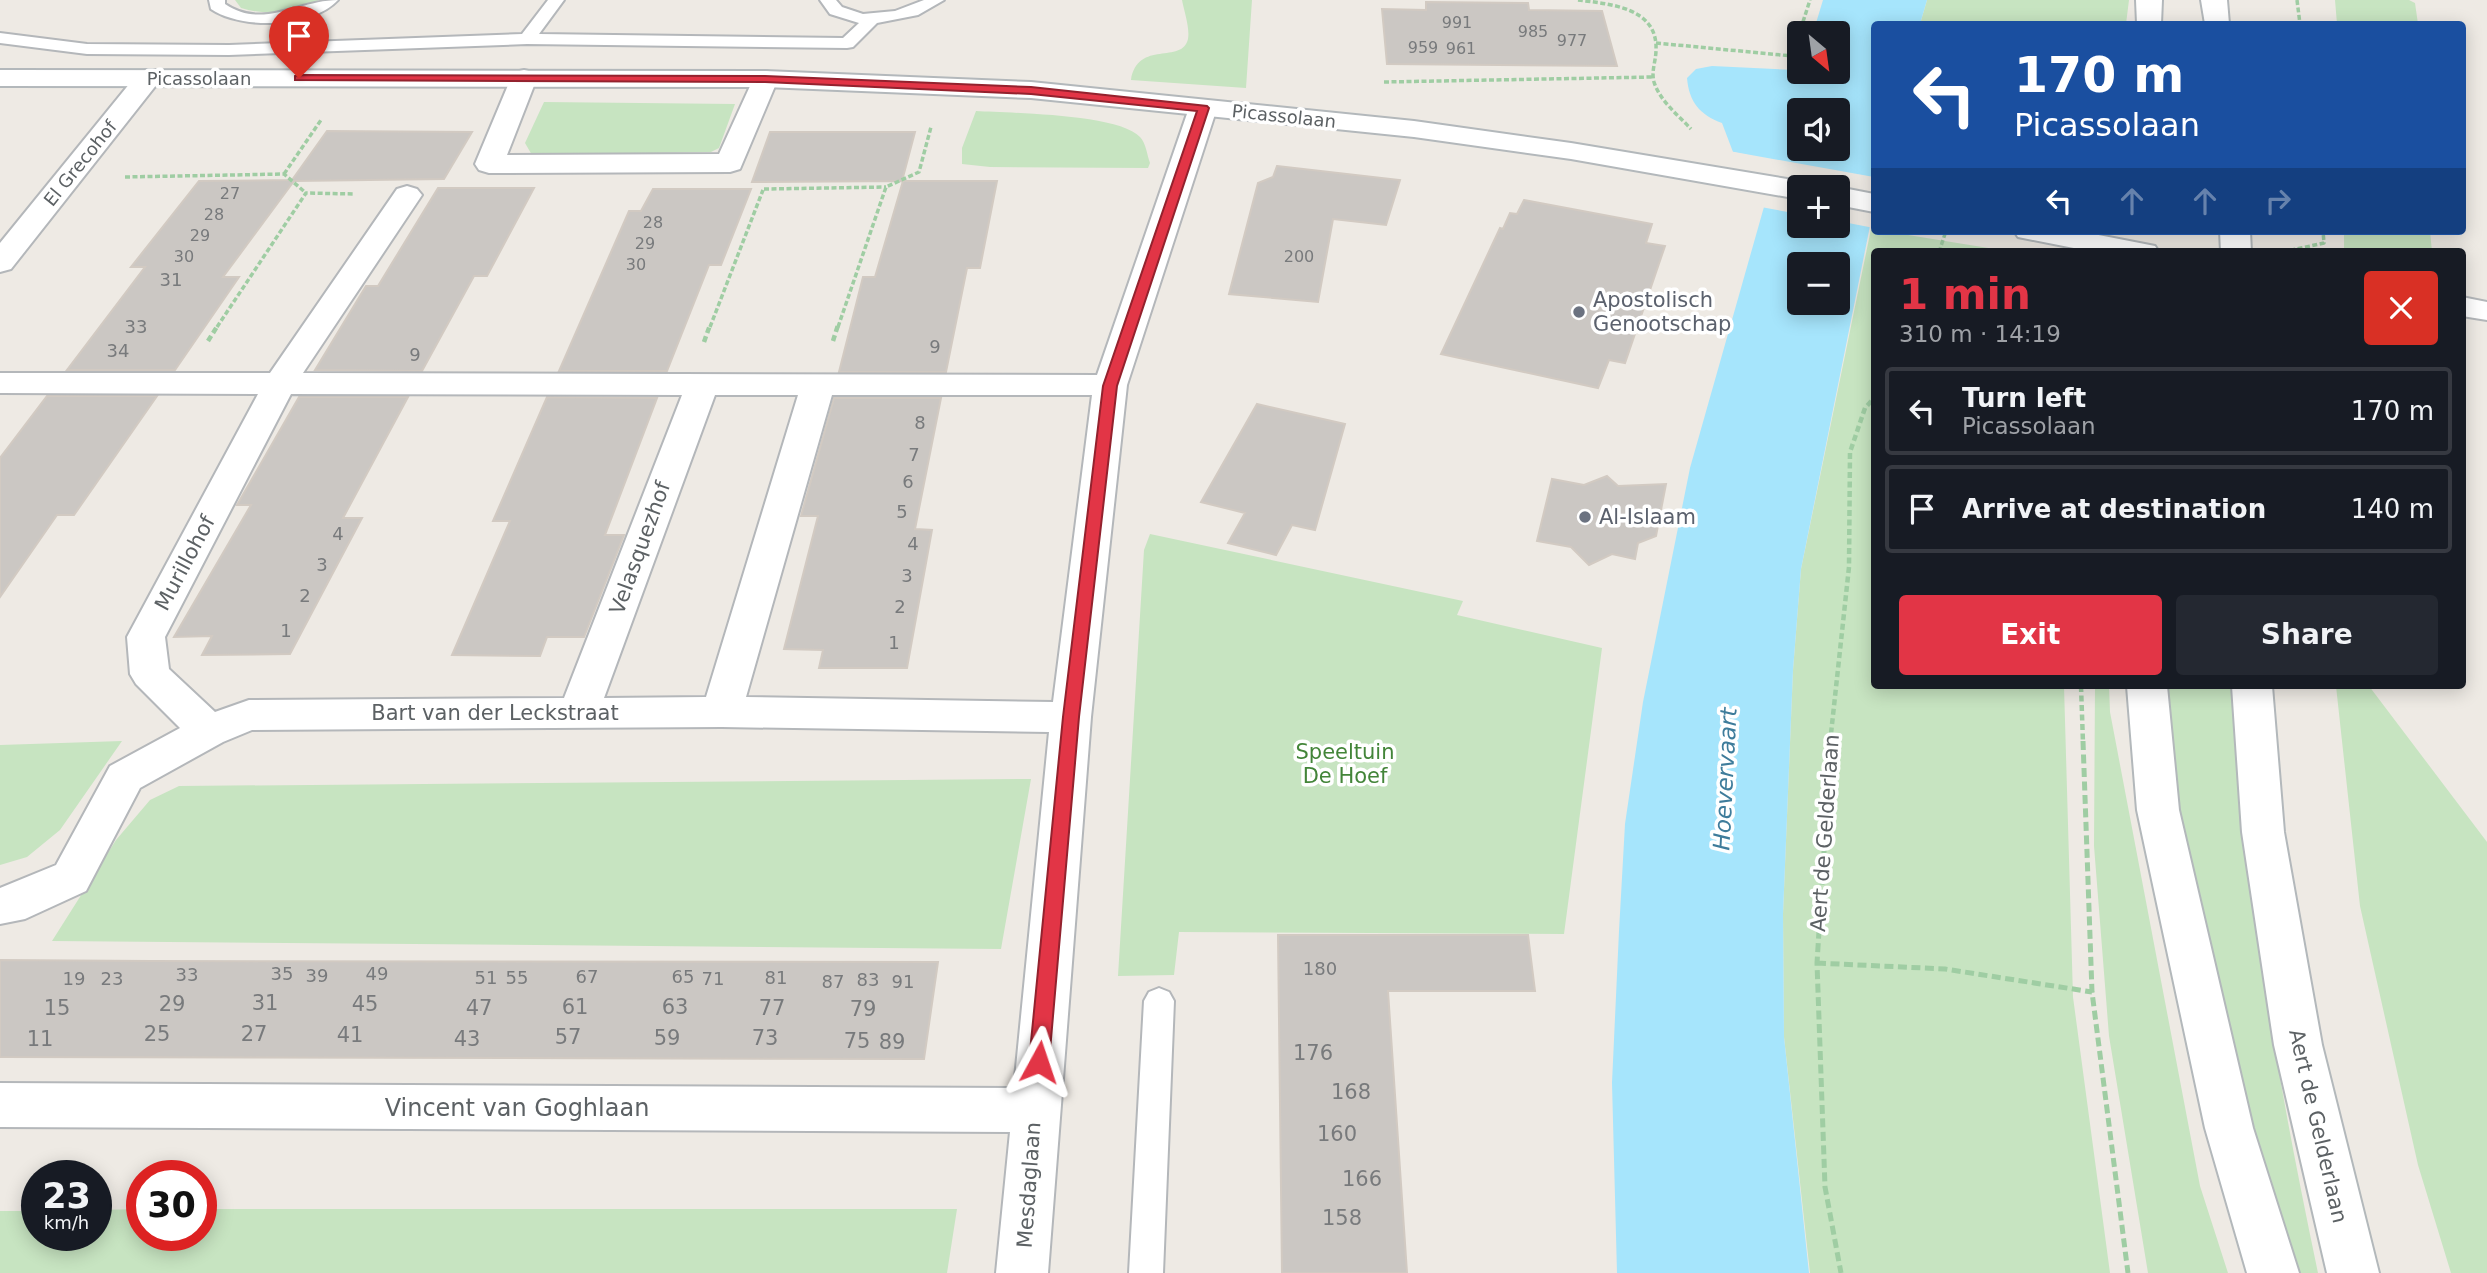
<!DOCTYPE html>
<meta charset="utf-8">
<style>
body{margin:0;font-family:"DejaVu Sans",sans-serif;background:#242831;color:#f1f3f6;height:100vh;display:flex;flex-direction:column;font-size:26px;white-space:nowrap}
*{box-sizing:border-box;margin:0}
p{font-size:23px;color:#9ea1a6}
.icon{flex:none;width:38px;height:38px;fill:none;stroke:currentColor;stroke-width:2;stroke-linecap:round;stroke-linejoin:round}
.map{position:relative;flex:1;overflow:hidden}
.side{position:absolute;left:1871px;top:248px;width:595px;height:441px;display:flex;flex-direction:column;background:#171b24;border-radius:7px;box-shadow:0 4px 18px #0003}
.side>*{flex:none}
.hud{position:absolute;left:1871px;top:21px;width:595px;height:214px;border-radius:7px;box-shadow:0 4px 18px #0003;background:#1a4fa0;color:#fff;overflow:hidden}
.needle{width:46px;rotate:151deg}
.tools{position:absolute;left:1787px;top:21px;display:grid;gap:14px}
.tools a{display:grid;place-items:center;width:63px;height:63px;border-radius:7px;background:#171b24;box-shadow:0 4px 18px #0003;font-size:35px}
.speed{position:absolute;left:21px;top:1160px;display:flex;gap:14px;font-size:35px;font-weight:700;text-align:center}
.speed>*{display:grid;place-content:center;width:91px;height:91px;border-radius:50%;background:#171b24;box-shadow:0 4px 18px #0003;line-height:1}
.speed small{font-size:18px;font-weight:400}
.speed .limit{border:10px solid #d22;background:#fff;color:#111}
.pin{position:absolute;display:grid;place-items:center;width:60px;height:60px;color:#fff;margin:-72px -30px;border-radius:50% 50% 50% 0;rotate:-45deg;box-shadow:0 0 7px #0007}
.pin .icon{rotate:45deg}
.me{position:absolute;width:77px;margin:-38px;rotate:5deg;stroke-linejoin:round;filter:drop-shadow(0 0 5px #0008)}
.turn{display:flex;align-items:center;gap:24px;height:147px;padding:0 28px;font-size:32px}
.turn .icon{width:91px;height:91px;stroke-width:2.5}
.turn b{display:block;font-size:49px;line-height:60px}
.lanes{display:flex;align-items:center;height:66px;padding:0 28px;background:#0003;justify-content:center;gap:35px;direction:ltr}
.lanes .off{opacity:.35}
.round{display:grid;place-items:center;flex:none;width:74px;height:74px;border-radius:7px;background:#242831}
.summary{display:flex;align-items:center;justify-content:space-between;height:119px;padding:0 28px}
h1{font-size:42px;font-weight:600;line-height:52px;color:#e23546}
.button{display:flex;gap:14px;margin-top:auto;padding:14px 28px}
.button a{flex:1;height:80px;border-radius:7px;background:#e23546;color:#fff;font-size:28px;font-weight:600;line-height:80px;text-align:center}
.button a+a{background:#242831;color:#f1f3f6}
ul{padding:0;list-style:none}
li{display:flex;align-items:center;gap:21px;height:88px;margin:0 14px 10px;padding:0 14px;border:4px solid #363941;border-radius:7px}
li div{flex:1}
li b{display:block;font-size:26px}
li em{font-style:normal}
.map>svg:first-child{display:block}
</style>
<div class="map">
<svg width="2487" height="1273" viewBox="0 0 2487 1273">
<rect width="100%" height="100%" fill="#eeeae4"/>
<path fill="#c7e4c1" d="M 235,0 L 319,0 C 296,13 266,16 241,8 Z
M 1182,0 L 1252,0 L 1246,88 L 1131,80 C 1138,39 1182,65 1188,39 C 1190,28 1184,11 1182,0 Z
M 1927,0 L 2129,0 L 2126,24 L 1920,24 Z
M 2335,0 L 2409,0 L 2415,3 L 2418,24 L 2337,24 Z
M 544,102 L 735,104 L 719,148 L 711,152 L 532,155 L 525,143 Z
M 976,111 C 1010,113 1119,114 1140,137 C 1146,143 1147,155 1150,163 L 1148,168 L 990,167 L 962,164 L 962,148 Z
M 1871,229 L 2013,252 L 1874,252 L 1874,686 L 2064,686 L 2073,997 L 2110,1273 L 1810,1273 L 1784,1037 L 1783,914 L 1793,670 L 1801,569 Z
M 2344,231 L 2430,231 L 2432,252 L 2344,252 Z
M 1150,534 L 1463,601 L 1457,615 L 1602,648 L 1564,934 L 1179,932 L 1174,975 L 1118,976 L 1144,550 Z
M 2095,686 L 2109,686 L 2110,712 L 2200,1186 L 2228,1273 L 2148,1273 L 2109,1036 L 2094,846 Z
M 2154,686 L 2235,686 C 2243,887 2277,1077 2318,1273 L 2292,1273 L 2233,1072 L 2185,871 Z
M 2336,686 L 2369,686 L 2487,842 L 2487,1273 L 2451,1273 L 2418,1165 L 2360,906 Z
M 122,741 L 60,830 L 27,857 L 0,865 L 0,745 Z
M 1031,779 L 1001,949 L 52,941 L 116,840 L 150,800 L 179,786 Z
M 142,1209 L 142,1236 L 201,1236 L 201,1209 L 957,1209 L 947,1273 L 0,1273 L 0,1211 L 37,1211 L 37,1236 L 96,1236 L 96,1210 Z"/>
<path fill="#a6e5fc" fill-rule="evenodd" d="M 1823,0 L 1927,0 L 1920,24 L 1874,24 L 1874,206 L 1801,569 L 1793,670 L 1783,914 L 1784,1037 L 1809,1273 L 1617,1273 L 1612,1083 L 1619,931 L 1625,824 L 1643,702 L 1690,468 L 1777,161 L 1733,152 L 1722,123 C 1700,115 1689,102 1687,78 L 1696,69 L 1712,66 L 1838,72 L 1838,33 L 1813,33 ZM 1799,110 L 1838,110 L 1838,149 L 1799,149 ZM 1799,187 L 1838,187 L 1838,226 L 1799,226 ZM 1799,264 L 1838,264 L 1838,303 L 1799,303 Z"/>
<path fill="#eeeae4" d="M 1729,151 L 1874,177 L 1874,228 L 1838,221 L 1838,187 L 1799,187 L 1799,214 L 1761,207 L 1773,163 L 1732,155 Z"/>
<path fill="#cbc7c3" stroke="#d2cac2" stroke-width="2" d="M 1426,2 L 1528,3 L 1529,10 L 1602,11 L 1617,66 L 1387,64 L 1382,9 L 1426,10 Z
M 327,131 L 472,132 L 444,179 L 294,181 L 223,277 L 239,277 L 175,370 L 67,370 L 145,267 L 131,267 L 199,181 L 292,180 Z
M 770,132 L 915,132 L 902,181 L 752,182 Z
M 1277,166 L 1400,180 L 1386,225 L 1333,219 L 1318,302 L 1229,294 L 1258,183 L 1273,177 Z
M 903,181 L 997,181 L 980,268 L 967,268 L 946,372 L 839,372 L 863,277 L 875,277 Z
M 438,188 L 534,188 L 487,276 L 474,276 L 422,371 L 315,370 L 366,286 L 378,286 Z
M 653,189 L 751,189 L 721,265 L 709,265 L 667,371 L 559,371 L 629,211 L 641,211 Z
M 1524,200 L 1652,224 L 1646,243 L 1665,246 L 1625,363 L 1609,360 L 1598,388 L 1441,354 L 1500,228 L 1503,229 L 1510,213 L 1517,214 Z
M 47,396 L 157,396 L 74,515 L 57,515 L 0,597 L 0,458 Z
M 299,397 L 408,397 L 343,518 L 362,518 L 290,654 L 202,655 L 212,636 L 174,637 L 251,505 L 237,505 Z
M 547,397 L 657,398 L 605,535 L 624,535 L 584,637 L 547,637 L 540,656 L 452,655 L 510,521 L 493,521 Z
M 834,398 L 941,398 L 915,529 L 932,530 L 907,668 L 819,668 L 823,650 L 784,649 L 818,516 L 801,516 Z
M 1257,404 L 1345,424 L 1315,530 L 1292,525 L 1276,555 L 1228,543 L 1245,513 L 1201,502 Z
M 1607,476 L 1618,486 L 1666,484 L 1656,536 L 1638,543 L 1635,559 L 1612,554 L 1589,565 L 1571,547 L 1537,541 L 1552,479 L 1584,485 Z
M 1278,935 L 1528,935 L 1535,991 L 1388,991 L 1407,1273 L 1282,1273 Z
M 0,960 L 150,961 L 938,962 L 924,1059 L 0,1057 Z"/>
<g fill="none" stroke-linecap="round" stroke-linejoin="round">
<defs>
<path id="lane" d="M 209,0 L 225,0 L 225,4 C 263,30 299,0 338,0 C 312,28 242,30 211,9 Z
M 548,0 L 564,0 L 539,34 L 843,38 L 859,23 L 830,14 L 820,0 L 836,0 L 842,7 L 863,14 L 895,11 L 924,0 L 944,0 L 918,15 L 877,23 L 853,47 L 847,48 L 527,44 L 229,55 L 87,54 L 0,43 L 0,33 L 87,44 L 229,45 L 522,34 Z
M 1159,988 L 1169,992 L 1174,1001 L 1163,1273 L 1129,1273 L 1144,1001 L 1149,992 Z"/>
<path id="street" d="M 148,70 L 157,72 L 161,78 L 157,84 L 11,269 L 0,272 L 0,243 L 139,72 Z
M 524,70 L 533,72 L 537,78 L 507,155 L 719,154 L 756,73 L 765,71 L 774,73 L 778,79 L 740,169 L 730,172 L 489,173 L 479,170 L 475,164 L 511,78 L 515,72 Z
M 1203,100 L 1213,102 L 1217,108 L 1127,385 L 1091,717 L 1048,1273 L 996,1273 L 1010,1132 L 0,1127 L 0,1083 L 1014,1088 L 1049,732 L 722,727 L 252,730 L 223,742 L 140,788 L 86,891 L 25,919 L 0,924 L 0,888 L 56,865 L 110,766 L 180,728 L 136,684 L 130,674 L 127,637 L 258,394 L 0,393 L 0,373 L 270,373 L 397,189 L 407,186 L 417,189 L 422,195 L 303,373 L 1097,375 L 1189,108 L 1193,102 ZM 291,394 L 682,395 L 564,698 L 249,700 L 215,712 L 169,669 L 165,637 ZM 715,395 L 798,395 L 706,697 L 604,698 ZM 832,395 L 1092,395 L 1053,702 L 746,697 Z
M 2462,297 L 2487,302 L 2487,320 L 2462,316 Z"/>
<path id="secondary" d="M 2136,0 L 2162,0 L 2161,24 L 2137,24 Z
M 2201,0 L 2227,0 L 2229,24 L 2205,24 Z
M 0,70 L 765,71 L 1031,82 L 1414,121 L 1571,143 L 1799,181 L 1812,187 L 1799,187 L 1799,199 L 1571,159 L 1414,137 L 1031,98 L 765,87 L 0,86 Z
M 1838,187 L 1874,194 L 1874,212 L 1838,205 Z
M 2014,231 L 2078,231 L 2155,246 L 2159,252 L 2094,252 L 2018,237 Z
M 2220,231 L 2250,231 L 2251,252 L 2221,252 Z
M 2127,686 L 2167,686 L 2179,810 L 2253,1128 L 2299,1273 L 2247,1273 L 2205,1128 L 2137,810 Z
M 2232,686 L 2272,686 L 2284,832 L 2322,1045 L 2379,1273 L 2327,1273 L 2274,1045 L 2242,832 Z"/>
</defs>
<use href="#lane" stroke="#b4b7ba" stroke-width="4"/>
<use href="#street" stroke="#b4b7ba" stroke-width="4"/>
<use href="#secondary" stroke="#b3b8bb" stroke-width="4"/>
<path stroke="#9fcda3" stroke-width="3.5" stroke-dasharray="5 2.5" stroke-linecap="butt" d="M 1578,0 C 1609,4 1658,7 1656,50 C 1656,61 1651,71 1654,82 C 1660,101 1678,115 1691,129
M 2297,0 L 2300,24
M 1656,43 L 1792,56 L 1810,0
M 1384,82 L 1653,77
M 284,174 L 321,120
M 125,177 L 284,174 L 306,193
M 764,189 L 886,187
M 1939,252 L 1946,231
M 2283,252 L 2324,243 L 2323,231
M 217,327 L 306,193 L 354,194
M 710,327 L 763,190
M 838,327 L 886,187 L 919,172 L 931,127"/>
<path stroke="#9fcda3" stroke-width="4.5" stroke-dasharray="6 3.5" stroke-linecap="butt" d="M 208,341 L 218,325
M 833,341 L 838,325
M 704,342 L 710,325
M 2081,686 L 2083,743
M 1830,743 L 1849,567 L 1850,452 L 1865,408 L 1874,398"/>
<path stroke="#9fcda3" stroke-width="5" stroke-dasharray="9 4.5" stroke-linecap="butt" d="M 1831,741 L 1817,963 L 1825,1187 L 1841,1273
M 2083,741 L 2092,992 L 2128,1273
M 1817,963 L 1945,969 L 2092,992"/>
<use href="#lane" fill="#fff" fill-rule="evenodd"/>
<use href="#street" fill="#fff" fill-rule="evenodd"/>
<use href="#secondary" fill="#fff" fill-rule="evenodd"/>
</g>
<path fill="#e23546" stroke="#93222e" stroke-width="2" d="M 299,75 L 765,76 L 1031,87 L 1207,106 L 1209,108 L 1117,386 L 1079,717 L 1049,1062 L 1046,1068 L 1039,1070 L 1032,1068 L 1029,1062 L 1063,717 L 1103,386 L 1197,111 L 1031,94 L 765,82 L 295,80 L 295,76 Z"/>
<g fill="#6b7280" stroke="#fff" stroke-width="2.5">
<circle cx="1579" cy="312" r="7"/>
<circle cx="1585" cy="517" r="7"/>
</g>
<g text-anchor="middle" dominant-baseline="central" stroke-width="7" stroke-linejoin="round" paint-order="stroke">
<g font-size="16" fill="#787a7c">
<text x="1457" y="22">991</text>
<text x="1533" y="31">985</text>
<text x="1572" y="40">977</text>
<text x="1423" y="47">959</text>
<text x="1461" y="48">961</text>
<text x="230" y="193">27</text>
<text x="214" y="214">28</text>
<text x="653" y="222">28</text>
<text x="200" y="235">29</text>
<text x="645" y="243">29</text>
<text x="184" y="256">30</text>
<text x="1299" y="256">200</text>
<text x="636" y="264">30</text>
</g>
<g font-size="18" fill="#5c6164" stroke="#fff">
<text x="199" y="78">Picassolaan</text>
<text transform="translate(1284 116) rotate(6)">Picassolaan</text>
<text transform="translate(80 163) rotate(-51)">El Grecohof</text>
</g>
<g font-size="18" fill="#787a7c">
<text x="171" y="279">31</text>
<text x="136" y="326">33</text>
<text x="935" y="346">9</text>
<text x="118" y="350">34</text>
<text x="415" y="354">9</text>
<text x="920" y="422">8</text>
<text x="914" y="454">7</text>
<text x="908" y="481">6</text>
<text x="902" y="511">5</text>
<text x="338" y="533">4</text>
<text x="913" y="543">4</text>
<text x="322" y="564">3</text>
<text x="907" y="575">3</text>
<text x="305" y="595">2</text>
<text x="900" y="606">2</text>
<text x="286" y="630">1</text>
<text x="894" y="642">1</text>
<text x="1320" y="968">180</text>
<text x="282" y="973">35</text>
<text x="377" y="973">49</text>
<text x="187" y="974">33</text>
<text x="317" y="975">39</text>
<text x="587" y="976">67</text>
<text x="683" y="976">65</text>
<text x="486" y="977">51</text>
<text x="517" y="977">55</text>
<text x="776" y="977">81</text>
<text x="74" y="978">19</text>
<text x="112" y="978">23</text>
<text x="713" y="978">71</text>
<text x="868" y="979">83</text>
<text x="833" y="981">87</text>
<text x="903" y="981">91</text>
</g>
<g font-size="21" fill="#5b616d" stroke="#fff" text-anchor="start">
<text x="1593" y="300">Apostolisch<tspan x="1593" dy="24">Genootschap</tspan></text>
<text x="1599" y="517">Al-Islaam</text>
</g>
<g font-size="21" fill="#5c6164" stroke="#fff">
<text transform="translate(640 548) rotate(-70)">Velasquezhof</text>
<text transform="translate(185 563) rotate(-62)">Murillohof</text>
<text x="495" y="713">Bart van der Leckstraat</text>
<text transform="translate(1825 833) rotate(-86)">Aert de Gelderlaan</text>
<text transform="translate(2318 1126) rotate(77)">Aert de Gelderlaan</text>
<text transform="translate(1029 1185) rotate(-86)">Mesdaglaan</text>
</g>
<g font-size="21" fill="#438539" stroke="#fff">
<text x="1345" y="752">Speeltuin<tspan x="1345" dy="24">De Hoef</tspan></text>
</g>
<g font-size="21" fill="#787a7c">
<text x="265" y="1003">31</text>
<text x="172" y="1004">29</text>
<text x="365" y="1004">45</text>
<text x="575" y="1007">61</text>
<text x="675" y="1007">63</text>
<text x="57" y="1008">15</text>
<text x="479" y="1008">47</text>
<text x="772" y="1008">77</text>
<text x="863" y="1009">79</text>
<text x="157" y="1034">25</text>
<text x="254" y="1034">27</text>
<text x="350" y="1035">41</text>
<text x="568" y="1037">57</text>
<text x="667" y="1038">59</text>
<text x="765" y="1038">73</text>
<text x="40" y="1039">11</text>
<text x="467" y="1039">43</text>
<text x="857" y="1041">75</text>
<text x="892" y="1042">89</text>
<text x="1313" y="1053">176</text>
<text x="1351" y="1092">168</text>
<text x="1337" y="1134">160</text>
<text x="1362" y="1179">166</text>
<text x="1342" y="1218">158</text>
</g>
<g font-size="23" font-style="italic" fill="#3e7c9b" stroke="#fff">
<text transform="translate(1725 779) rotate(-87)">Hoevervaart</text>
</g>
<g font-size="24" fill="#5c6164" stroke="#fff">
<text x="517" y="1108">Vincent van Goghlaan</text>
</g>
</g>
</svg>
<div class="tools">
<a><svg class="needle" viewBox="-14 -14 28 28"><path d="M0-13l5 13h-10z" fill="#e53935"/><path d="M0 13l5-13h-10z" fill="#9ea1a6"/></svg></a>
<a><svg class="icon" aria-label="sound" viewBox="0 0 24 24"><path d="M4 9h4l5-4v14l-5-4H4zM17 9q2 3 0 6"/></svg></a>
<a>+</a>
<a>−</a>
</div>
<div class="speed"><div>23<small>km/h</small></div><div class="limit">30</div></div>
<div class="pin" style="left:299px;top:78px;background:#d93025"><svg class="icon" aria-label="arrive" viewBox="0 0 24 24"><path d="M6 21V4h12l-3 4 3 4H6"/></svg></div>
<svg class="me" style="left:1039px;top:1062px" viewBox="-20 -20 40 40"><path d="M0-17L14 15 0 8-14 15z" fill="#e23546" stroke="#fff" stroke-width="4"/></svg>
<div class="hud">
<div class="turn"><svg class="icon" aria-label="left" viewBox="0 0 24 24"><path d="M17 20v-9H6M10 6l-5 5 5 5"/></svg><div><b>170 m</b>Picassolaan</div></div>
<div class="lanes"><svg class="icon" aria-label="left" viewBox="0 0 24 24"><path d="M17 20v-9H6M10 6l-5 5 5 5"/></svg><svg class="icon off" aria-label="ahead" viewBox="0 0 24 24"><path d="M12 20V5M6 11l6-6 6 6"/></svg><svg class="icon off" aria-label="ahead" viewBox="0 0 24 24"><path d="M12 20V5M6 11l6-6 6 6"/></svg><svg class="icon off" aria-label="right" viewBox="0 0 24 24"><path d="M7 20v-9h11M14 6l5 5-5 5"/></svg></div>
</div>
<section class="side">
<div class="summary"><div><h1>1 min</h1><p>310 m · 14:19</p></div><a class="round" style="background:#d93025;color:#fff"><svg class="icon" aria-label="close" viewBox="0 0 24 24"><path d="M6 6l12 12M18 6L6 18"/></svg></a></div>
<ul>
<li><svg class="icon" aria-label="left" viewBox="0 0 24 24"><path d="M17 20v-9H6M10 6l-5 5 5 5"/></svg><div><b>Turn left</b><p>Picassolaan</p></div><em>170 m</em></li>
<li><svg class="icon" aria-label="arrive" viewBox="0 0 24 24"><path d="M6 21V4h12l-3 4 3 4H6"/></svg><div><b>Arrive at destination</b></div><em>140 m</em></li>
</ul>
<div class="button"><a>Exit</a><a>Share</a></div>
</section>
</div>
